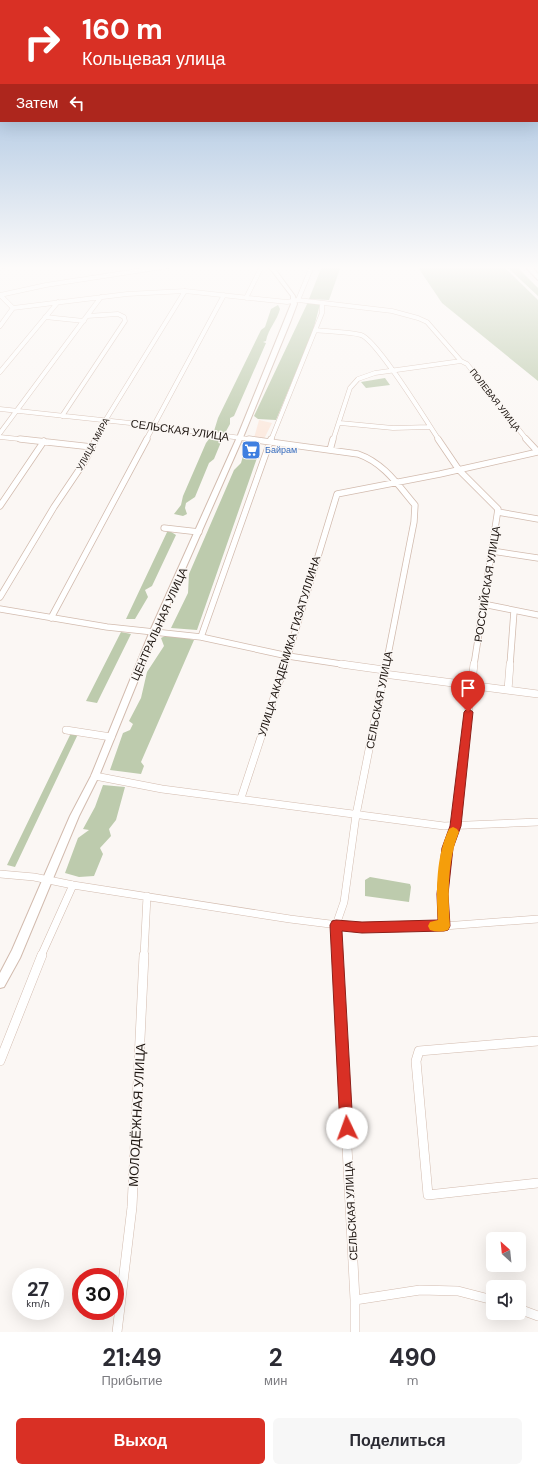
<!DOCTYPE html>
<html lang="ru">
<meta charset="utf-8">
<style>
body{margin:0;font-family:"DM Sans",sans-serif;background:#f7f7f7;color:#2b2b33;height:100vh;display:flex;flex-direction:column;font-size:15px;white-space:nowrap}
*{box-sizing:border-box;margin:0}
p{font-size:13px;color:#7c7c81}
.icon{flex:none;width:22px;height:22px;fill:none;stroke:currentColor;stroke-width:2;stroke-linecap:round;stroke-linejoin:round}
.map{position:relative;height:1332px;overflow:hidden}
.side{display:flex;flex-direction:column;background:#fff;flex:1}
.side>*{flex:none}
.guide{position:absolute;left:0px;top:0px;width:538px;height:122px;box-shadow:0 4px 16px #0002;background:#d93025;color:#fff;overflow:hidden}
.needle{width:26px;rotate:333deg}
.controls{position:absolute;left:486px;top:1232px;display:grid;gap:8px}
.controls a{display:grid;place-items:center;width:40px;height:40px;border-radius:6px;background:#fff;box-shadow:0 4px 16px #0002;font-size:20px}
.speed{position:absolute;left:12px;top:1268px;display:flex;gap:8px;font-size:20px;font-weight:700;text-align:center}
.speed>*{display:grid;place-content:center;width:52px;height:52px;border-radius:50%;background:#fff;box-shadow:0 4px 16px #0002;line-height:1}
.speed small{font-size:10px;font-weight:400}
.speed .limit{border:6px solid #d22;background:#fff;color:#111}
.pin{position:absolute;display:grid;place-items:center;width:34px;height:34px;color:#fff;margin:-41px -17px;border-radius:50% 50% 50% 0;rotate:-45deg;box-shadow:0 0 4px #0007}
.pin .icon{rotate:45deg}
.me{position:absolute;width:44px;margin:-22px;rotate:357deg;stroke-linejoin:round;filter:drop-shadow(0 0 3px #0008)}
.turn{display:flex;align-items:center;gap:14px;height:84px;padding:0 16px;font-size:18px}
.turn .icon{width:52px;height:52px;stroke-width:2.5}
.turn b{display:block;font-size:28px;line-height:34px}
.then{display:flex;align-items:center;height:38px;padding:0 16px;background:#0003;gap:8px;font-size:15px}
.eta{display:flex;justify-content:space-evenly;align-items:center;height:68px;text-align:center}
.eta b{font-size:24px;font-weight:700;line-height:28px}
.button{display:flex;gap:8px;margin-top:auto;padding:8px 16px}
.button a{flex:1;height:46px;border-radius:6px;background:#d93025;color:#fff;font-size:16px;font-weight:700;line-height:46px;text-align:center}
.button a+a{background:#f7f7f7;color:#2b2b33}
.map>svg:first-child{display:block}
</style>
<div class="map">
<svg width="538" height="1332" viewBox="0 0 538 1332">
<rect width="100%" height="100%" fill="#fbf7f4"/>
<path fill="#fce9de" d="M 259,420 L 272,423 L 264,439 L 254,438 Z"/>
<path fill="#bdcbad" d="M 322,266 L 341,266 L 329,300 L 309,299 Z
M 417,266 L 503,266 L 538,300 L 538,381 L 442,303 Z
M 506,266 L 516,266 L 538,288 L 538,296 Z
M 308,302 L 320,304 L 313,331 L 276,420 L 258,419 L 254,416 Z
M 278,305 L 280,309 C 277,321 268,329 266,341 L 263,342 L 266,343 L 234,416 L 230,418 L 230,424 L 225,433 L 214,431 L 218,418 L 261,330 L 265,327 L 271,309 Z
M 385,378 L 390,385 L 366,388 L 361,382 Z
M 214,438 L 221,439 L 221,442 L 214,459 L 209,463 L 195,497 L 186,503 L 185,508 L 187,514 L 183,516 L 174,514 L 181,505 L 183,496 L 206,443 L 209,439 Z
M 243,456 L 257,458 L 197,630 L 171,628 L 188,593 L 189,574 L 234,470 L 241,463 Z
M 168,530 L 176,535 L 152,586 L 145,590 L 148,597 L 135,619 L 126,619 Z
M 121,632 L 131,634 L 97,703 L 86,701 Z
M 169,634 L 194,640 L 141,762 L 144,766 L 141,774 L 110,770 L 123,733 L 130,730 L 133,724 L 129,721 L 141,698 L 147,672 L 164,646 L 161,638 Z
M 71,733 L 78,734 L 15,867 L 7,865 Z
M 103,785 L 125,787 L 116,820 L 109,829 L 111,836 L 100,848 L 103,854 L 94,876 L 79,877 L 65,873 L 78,838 L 89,830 L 83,829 L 95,807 Z
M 370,877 L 410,884 L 411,887 L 409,902 L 365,896 L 365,880 Z"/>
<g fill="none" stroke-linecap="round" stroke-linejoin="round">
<defs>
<path id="minor-far3" d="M 0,267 L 4,266
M 0,295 L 46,285 L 169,266
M 0,295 L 13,308
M 246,298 L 262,266
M 298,300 L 392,311 L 418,318 L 427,322 L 461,361 L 467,364 L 527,440
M 13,308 L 127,294 L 185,291 L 287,302 L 298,300 L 312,266
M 45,317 L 84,321
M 0,326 L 13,308
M 315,330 C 329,332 347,331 361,335 C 377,340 427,422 439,440
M 0,372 L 58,302
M 0,409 L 130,423 L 256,440
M 62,416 L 125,321 L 124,317 L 118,314 L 87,316
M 340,423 L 393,428 L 430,427
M 0,433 L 101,297
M 0,437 L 29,440
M 95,440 L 105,421 L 185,291
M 146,440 L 224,295
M 271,440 L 322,313 L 322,303
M 333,440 L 350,388 L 358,379 L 375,373 L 461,361"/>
<path id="minor-far2" d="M 20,439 L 92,447
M 249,439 L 358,454 C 384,463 398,485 415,505 L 414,522 L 386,665
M 438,439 L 459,470 L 498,509 L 474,665
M 526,439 L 538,452
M 330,450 L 333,439
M 0,506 L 44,441
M 498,512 L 538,519
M 164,528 L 199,532
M 492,551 L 538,558
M 0,597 L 54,507 L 85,461 L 96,439
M 483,604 L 538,615
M 0,609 L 107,627 L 201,637 L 288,656 L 348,665
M 51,618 L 147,439
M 201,637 L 271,439
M 285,665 L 337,494 L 440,474 L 538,452
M 510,665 L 514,611"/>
<path id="minor-far1" d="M 341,664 L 384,670
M 384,674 L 538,694
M 508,690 L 510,664
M 66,730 L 111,737
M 95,776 L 162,789 L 444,826 L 538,822
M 241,798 L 285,664
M 0,874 L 34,877 L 73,885 L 290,919 L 362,928 L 444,926 L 538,919
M 444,926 C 442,891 443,859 455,826 L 474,664
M 41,956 L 73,885
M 144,956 L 147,896
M 338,956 L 336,925 L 344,902 L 356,815 L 386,664"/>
<path id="minor" d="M 337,955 L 355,1300 L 355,1332
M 538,1041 L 419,1051 L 416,1061 L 428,1195 L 538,1183
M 0,1061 L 42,955
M 355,1300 L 420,1290 L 458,1291 L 493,1300
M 519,1309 L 538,1316
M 117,1332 L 132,1207 L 144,955"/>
<path id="tertiary" d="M 268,266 L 273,266 L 295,296 L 297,304 L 291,320 L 244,435 L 158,631 L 99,776 L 79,816 L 20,958 L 4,987 L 0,988 L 0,973 L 12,950 L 70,816 L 91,776 L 150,631 L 238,435 L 291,304 L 291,296 Z"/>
<path id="trunk" d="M 524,266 L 531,266 L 538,274 L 538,280 Z"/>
</defs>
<use href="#minor-far3" stroke="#d2bbae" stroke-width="5"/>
<use href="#minor-far2" stroke="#d2bbae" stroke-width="7"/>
<use href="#minor-far1" stroke="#d2bbae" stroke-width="8"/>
<use href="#minor" stroke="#d2bbae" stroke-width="10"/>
<use href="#tertiary" stroke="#d2bbae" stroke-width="2"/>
<use href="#trunk" stroke="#d2bbae" stroke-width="2"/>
<use href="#minor-far3" stroke="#fff" stroke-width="4"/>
<use href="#minor-far2" stroke="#fff" stroke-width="5.5"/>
<use href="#minor-far1" stroke="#fff" stroke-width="7"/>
<use href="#minor" stroke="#fff" stroke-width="9"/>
<use href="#tertiary" fill="#fff" fill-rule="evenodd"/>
<use href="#trunk" fill="#fff" fill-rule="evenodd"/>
</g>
<linearGradient id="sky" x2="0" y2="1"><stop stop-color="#85acd6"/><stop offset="0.59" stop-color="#fdfbfa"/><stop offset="1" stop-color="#fdfbfa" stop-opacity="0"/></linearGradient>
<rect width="538" height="453" fill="url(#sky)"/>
<path fill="#d93025" stroke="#8d1f18" d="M 468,708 L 473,712 L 461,826 L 453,848 L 448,894 L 450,926 L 448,930 L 444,931 L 362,933 L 342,931 L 353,1128 L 351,1133 L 347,1135 L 342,1133 L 340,1128 L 330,925 L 332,921 L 336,920 L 362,922 L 438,920 L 437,894 L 442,848 L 450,826 L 464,712 Z"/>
<path fill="#f59e0b" d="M 453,827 L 457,829 L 459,832 C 447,862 448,894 450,926 L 448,930 C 442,932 436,932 430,930 L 428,926 L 430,922 L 438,920 C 436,890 436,856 449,829 Z"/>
<defs>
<symbol id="supermarket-square" viewBox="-11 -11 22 22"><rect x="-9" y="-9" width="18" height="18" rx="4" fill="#3f7fe0" stroke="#fbf7f4"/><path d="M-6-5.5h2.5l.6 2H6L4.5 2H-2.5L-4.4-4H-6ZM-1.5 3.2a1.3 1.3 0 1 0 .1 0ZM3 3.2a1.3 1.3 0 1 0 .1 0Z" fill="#fff"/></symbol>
</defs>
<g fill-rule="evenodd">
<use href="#supermarket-square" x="240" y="439" width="22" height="22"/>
</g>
<g text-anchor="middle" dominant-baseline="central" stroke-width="3" stroke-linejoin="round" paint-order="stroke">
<g font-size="9" fill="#1c140f" stroke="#fbf7f4">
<text transform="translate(495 400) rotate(52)">ПОЛЕВАЯ УЛИЦА</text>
<text transform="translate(93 444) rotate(-61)">УЛИЦА МИРА</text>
</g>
<g font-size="9" fill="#366cbe" stroke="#fbf7f4" text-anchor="start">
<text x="265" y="450">Байрам</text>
</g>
<g font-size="11" fill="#1c140f" stroke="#fbf7f4">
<text transform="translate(180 430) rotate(8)">СЕЛЬСКАЯ УЛИЦА</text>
<text transform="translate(487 584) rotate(-81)">РОССИЙСКАЯ УЛИЦА</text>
<text transform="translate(159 624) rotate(-66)">ЦЕНТРАЛЬНАЯ УЛИЦА</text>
<text transform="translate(289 646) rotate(-73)">УЛИЦА АКАДЕМИКА ГИЗАТУЛЛИНА</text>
<text transform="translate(379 700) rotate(-79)">СЕЛЬСКАЯ УЛИЦА</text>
<text transform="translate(351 1211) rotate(-93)">СЕЛЬСКАЯ УЛИЦА</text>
</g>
<g font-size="13" fill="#1c140f" stroke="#fbf7f4">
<text transform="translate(137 1115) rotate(-87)">МОЛОДЁЖНАЯ УЛИЦА</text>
</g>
</g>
</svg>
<div class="controls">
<a><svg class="needle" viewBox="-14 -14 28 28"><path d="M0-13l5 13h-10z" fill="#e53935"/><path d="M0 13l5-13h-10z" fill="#7c7c81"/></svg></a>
<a><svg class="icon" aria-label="sound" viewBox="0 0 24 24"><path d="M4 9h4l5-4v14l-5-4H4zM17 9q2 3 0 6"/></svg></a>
</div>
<div class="speed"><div>27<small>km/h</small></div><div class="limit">30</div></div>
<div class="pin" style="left:468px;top:712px;background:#d93025"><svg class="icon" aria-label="arrive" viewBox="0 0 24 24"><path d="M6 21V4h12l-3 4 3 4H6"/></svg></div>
<svg class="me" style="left:347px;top:1128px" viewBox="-20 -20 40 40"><circle r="19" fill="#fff"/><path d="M0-13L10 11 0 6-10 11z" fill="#d93025"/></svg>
<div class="guide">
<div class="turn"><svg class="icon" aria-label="right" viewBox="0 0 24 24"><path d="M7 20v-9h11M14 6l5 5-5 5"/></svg><div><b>160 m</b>Кольцевая улица</div></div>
<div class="then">Затем<svg class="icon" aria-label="left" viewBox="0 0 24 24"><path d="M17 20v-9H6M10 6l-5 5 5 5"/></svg></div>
</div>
</div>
<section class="side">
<div class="eta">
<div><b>21:49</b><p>Прибытие</p></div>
<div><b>2</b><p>мин</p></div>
<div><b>490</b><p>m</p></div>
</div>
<div class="button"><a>Выход</a><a>Поделиться</a></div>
</section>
